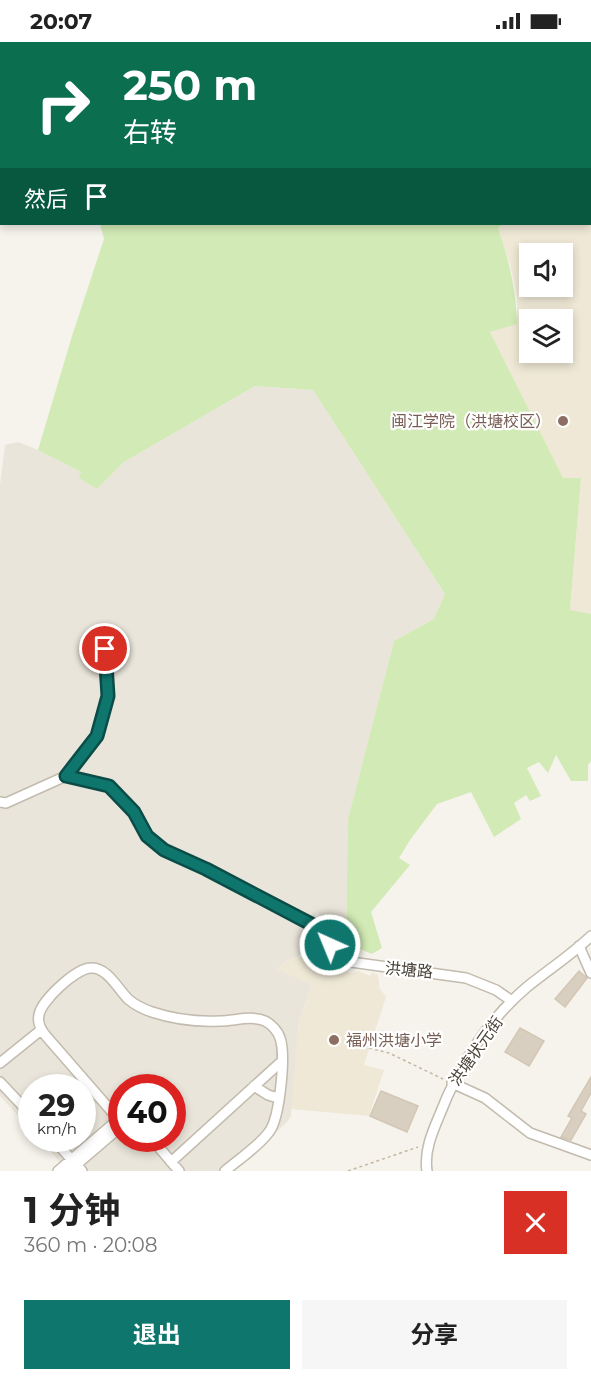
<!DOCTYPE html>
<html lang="zh">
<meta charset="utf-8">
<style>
body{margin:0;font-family:Montserrat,"Noto Sans SC",sans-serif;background:#f6f6f6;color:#222;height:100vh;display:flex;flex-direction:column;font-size:22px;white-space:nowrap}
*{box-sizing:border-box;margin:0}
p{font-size:20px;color:#767676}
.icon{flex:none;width:33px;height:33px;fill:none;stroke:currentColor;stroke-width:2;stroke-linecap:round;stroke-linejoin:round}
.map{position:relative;height:1129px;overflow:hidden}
.sheet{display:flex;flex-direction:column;background:#fff;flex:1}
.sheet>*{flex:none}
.hud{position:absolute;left:0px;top:0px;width:591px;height:183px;box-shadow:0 3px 9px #0003;background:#0b6e4f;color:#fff;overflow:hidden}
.controls{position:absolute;left:519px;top:201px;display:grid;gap:12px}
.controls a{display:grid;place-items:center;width:54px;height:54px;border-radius:0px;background:#fff;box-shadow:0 3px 9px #0003;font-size:30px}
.speed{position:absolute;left:18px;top:1032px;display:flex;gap:12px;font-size:30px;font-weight:700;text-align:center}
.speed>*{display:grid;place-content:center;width:78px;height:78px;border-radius:50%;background:#fff;box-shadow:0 3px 9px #0003;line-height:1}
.speed small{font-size:15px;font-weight:400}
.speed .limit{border:9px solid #d22;background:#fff;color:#111}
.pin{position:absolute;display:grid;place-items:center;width:51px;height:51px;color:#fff;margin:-26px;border:3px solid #fff;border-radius:50%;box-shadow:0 2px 6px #0007}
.me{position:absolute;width:66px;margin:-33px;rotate:316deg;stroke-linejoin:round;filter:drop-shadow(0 0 4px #0008)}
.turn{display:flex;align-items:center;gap:21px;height:126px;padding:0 24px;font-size:27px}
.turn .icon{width:78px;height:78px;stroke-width:2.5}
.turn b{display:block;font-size:42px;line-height:51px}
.then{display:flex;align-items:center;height:57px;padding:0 24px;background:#0003;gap:12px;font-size:22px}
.round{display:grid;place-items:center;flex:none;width:63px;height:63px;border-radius:0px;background:#f6f6f6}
.head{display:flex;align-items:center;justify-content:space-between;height:102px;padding:0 24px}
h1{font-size:36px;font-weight:700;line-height:45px}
.primary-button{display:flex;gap:12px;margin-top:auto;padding:12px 24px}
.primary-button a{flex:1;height:69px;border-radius:0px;background:#0f766e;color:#fff;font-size:24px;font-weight:700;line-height:69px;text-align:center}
.primary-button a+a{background:#f6f6f6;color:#222}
.status{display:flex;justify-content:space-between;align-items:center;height:42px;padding:0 30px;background:#fff;direction:ltr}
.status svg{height:16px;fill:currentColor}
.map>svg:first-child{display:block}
</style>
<div class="status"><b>20:07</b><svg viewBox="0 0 49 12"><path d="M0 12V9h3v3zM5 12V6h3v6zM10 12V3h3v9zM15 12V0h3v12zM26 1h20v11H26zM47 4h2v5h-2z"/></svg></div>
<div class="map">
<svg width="591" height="1129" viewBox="0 0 591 1129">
<rect width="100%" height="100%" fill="#f6f3ec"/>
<path fill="#eae5da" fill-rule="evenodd" d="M 255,344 L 313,348 L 445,552 L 434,577 L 394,599 L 348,777 L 346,901 L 317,870 L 309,885 L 299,915 L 289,917 L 277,927 L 312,942 L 299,981 L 291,1074 L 287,1080 L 232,1129 L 68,1129 L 39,1097 L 82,1096 L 82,1046 L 32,1046 L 31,1088 L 0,1054 L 0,443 L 5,403 L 18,400 L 38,408 L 81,430 L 97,447 L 124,420 ZM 122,1046 L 172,1046 L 172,1096 L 122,1096 Z"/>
<path fill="#efe8d6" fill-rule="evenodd" d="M 591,97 L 591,572 L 570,569 L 581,437 L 563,437 L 490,290 L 517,281 L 517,253 L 510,222 L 498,186 L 502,182 L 590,182 ZM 530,212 L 562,212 L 562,244 L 530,244 ZM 530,278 L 562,278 L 562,310 L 530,310 Z
M 299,915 L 313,917 L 351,931 L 359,929 L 370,934 L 372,930 L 378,933 L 380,947 L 386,955 L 364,1023 L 384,1028 L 369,1074 L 291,1067 L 299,981 L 312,942 L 277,927 L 289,917 Z"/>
<path fill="#d2eab5" d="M 0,0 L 591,0 L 591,97 L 590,98 L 590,2 L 2,2 L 0,18 Z
M 100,182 L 502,182 L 498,186 C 509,218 516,247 517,282 L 490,290 L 563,436 L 581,436 L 570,568 L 591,572 L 591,719 L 588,723 L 588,739 L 571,739 L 556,713 L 548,731 L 539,720 L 527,726 L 541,754 L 530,759 L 526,753 L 514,761 L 521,777 L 494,795 L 471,750 L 437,762 L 410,798 L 399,816 L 410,823 L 371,870 L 382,906 L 372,912 L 346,901 L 348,777 L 394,599 L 434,577 L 445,552 L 313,348 L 255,344 L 124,420 L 97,447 L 79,436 L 81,430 L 38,408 L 72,294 L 104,197 Z"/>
<path fill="#d8cfc1" stroke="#d3c7b4" stroke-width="1.5" d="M 579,929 L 587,936 L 565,965 L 555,957 Z
M 520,986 L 544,999 L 529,1024 L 505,1010 Z
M 591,1035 L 591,1051 L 581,1069 L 586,1072 L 571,1098 L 561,1095 L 572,1076 L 568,1074 Z
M 381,1049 L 418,1064 L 407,1090 L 370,1074 Z"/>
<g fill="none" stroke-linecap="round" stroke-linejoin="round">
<defs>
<path id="minor" d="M 66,734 L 109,744 L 134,770 L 147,794 L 164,808 L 206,827 L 311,882 L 338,911 L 351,920 L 466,936 L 496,948 L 512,959
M 0,760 L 6,761 L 66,734 L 97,694 L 108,654 L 105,607
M 579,904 L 591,931
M 0,1021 L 41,988
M 0,1040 L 32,1074
M 452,1041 L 485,1056 L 530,1091 L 591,1113
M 254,1044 L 268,1053 L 278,1056
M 113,1071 L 46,994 C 41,988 37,981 39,973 C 41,959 76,926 91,926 C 107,925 118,947 128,957 C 135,963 143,967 152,970 C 173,977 198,980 220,979 C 234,979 252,973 265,979 C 271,982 278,989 280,996 C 286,1012 280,1076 269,1090 C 258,1105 239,1117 225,1129
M 52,1096 L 82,1129
M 151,1096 L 179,1129
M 171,1120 L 282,1019
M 58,1129 L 113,1082
M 69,1129 L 118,1087
M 427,1129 C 424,1109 432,1091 440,1072 C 458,1025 488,978 527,945 C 548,928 571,913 591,894"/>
</defs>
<use href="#minor" stroke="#c2bbae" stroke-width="12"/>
<path stroke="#c4b79f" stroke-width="1.5" stroke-dasharray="3 3" stroke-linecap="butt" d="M 369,1006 L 389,1011 L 443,1037
M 348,1129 L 418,1105"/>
<use href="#minor" stroke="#fff" stroke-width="9"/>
</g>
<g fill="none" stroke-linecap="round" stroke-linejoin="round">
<defs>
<path id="route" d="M 105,607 L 108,654 L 97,694 L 66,734 L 109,744 L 134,770 L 147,794 L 164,808 L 206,827 L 311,882 L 330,903"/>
</defs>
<use href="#route" stroke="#0a4d48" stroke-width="15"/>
<use href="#route" stroke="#0f766e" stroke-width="10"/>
</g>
<g fill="#8d6e63" stroke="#fff" stroke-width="2">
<circle cx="563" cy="379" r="6"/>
<circle cx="334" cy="998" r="6"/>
</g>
<g text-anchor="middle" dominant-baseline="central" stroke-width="4.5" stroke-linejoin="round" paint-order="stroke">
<g font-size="16" fill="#785e54" stroke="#fff" text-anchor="end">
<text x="551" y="379">闽江学院（洪塘校区）</text>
<text x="346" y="998" text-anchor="start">福州洪塘小学</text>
</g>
<g font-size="16" fill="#4b4439" stroke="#fff">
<text transform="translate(409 928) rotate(5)">洪塘路</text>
<text transform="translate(476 1009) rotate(-55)">洪塘状元街</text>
</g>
</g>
</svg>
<div class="controls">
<a><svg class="icon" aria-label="sound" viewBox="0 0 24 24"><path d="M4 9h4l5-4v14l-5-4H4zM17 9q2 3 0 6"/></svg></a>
<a><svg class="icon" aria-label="layers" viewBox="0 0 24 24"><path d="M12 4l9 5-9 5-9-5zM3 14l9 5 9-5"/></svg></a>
</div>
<div class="speed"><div>29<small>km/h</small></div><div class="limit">40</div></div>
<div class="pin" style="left:105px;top:607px;background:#d93025"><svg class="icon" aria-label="arrive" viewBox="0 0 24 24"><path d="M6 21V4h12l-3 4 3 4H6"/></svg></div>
<svg class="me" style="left:330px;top:903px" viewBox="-20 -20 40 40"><circle r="17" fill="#0f766e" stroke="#fff" stroke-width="3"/><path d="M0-11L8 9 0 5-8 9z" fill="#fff"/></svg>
<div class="hud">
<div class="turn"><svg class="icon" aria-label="right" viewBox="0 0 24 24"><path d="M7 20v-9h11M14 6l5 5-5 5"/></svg><div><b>250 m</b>右转</div></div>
<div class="then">然后<svg class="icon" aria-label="arrive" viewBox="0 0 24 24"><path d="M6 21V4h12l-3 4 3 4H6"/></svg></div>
</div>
</div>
<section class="sheet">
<div class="head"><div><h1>1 分钟</h1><p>360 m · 20:08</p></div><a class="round" style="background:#d93025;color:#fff"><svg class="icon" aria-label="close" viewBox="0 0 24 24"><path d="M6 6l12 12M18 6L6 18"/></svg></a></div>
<div class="primary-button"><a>退出</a><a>分享</a></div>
</section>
